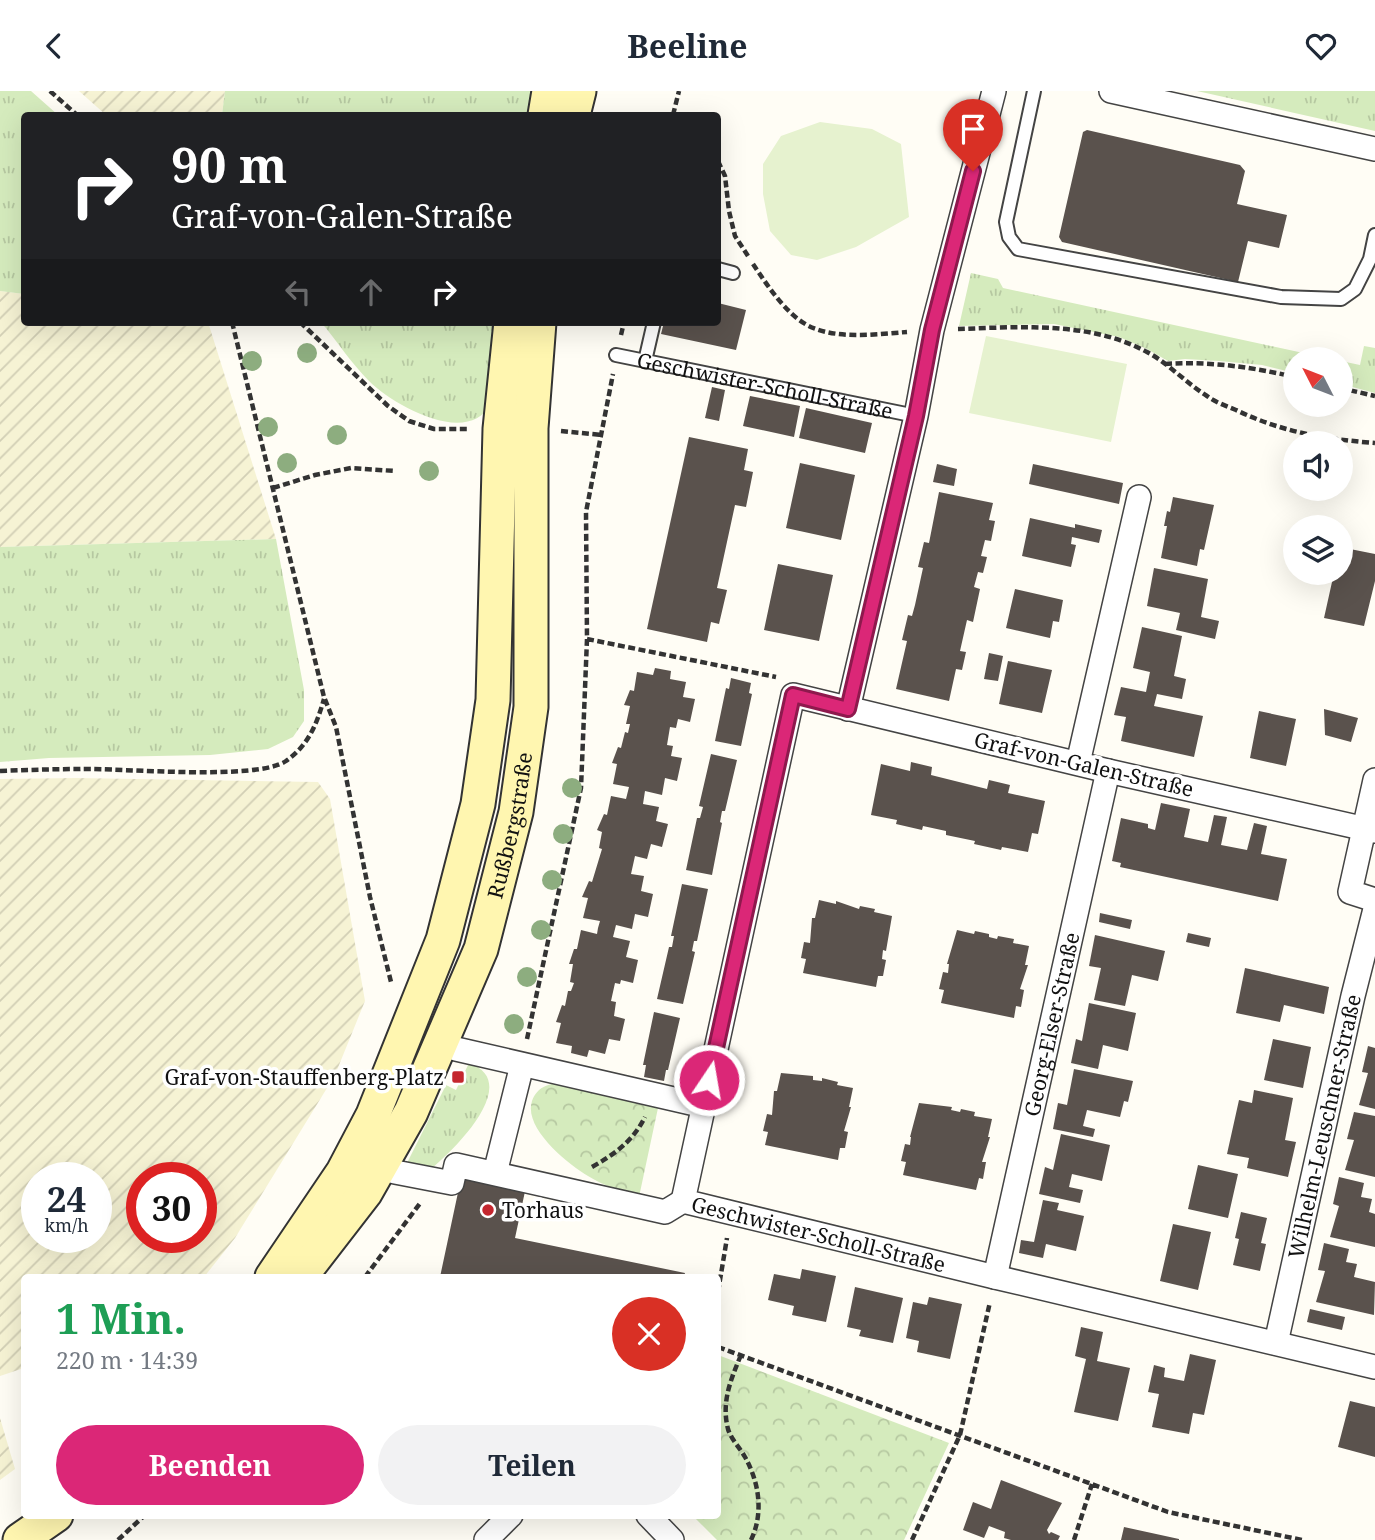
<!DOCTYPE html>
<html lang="de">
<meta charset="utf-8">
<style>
body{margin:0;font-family:"Noto Serif",serif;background:#f2f2f3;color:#1f2937;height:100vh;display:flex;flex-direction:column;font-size:26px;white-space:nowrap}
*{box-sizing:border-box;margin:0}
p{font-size:23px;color:#747a83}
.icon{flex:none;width:38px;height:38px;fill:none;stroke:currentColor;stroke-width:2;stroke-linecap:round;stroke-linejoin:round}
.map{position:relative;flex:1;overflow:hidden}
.drawer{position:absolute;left:21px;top:1183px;width:700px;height:245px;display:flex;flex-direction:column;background:#fff;border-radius:7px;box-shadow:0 7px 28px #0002}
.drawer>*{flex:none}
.guide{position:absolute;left:21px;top:21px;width:700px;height:214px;border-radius:7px;box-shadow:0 7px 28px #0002;background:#202124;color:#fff;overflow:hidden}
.needle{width:46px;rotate:312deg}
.tools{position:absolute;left:1283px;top:256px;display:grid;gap:14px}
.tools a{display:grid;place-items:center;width:70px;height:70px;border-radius:50%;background:#fff;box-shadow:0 7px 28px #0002;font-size:35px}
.speed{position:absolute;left:21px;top:1071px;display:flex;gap:14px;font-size:35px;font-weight:700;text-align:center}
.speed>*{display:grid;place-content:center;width:91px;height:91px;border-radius:50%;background:#fff;box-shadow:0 7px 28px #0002;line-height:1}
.speed small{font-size:18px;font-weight:400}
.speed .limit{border:10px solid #d22;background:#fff;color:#111}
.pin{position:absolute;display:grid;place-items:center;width:60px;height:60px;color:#fff;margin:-72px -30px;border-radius:50% 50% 50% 0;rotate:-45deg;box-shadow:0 0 7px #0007}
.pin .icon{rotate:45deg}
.me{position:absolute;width:77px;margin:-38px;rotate:12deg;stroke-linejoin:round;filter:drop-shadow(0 0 5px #0008)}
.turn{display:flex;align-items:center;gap:24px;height:147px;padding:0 35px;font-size:32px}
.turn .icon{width:91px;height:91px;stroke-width:2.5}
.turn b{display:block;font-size:49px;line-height:60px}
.lanes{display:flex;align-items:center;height:66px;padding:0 35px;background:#0003;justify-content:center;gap:35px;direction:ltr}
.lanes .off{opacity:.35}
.round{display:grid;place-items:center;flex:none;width:74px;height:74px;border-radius:37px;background:#f2f2f3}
.headline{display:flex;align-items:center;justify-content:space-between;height:119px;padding:0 35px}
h1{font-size:42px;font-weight:700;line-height:52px;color:#1e9e55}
.button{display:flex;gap:14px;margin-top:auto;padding:14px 35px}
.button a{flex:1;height:80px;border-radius:42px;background:#db2777;color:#fff;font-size:28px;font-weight:700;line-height:80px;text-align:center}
.button a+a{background:#f2f2f3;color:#1f2937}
header{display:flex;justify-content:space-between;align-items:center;height:91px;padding:0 35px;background:#fff;font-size:32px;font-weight:700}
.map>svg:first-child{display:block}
</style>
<header><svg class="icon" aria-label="back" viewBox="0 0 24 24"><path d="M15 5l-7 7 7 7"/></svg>Beeline<svg class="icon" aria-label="heart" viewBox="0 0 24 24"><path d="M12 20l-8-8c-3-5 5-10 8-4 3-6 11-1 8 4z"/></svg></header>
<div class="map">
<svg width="1375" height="1449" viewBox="0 0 1375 1449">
<defs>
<pattern id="farmland-furrows" width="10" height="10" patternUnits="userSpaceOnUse" patternTransform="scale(1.75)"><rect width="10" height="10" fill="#f6f3d4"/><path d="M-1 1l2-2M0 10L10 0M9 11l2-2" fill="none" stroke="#d2cfb5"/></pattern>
<pattern id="grass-tufts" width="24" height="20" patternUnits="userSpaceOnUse" patternTransform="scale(1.75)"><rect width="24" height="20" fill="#d5ebbd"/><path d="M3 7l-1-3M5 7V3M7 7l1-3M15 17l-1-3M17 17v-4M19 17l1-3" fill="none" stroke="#b6c8a1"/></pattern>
<pattern id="park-crowns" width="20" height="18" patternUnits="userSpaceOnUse" patternTransform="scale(1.75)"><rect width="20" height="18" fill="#d5ebbd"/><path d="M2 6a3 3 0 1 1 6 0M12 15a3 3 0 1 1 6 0" fill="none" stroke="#b6c8a1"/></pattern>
</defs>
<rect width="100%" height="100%" fill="#fffdf5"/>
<path fill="url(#farmland-furrows)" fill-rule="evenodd" d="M 79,0 L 225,0 L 222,24 L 106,24 Z
M 0,200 L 24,203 L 24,231 L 208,231 L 276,448 L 0,456 Z
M 76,687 L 318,691 L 330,708 L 365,910 L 335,984 L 235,1147 L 204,1186 L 24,1186 L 24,1277 L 0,1285 L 0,688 ZM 37,1087 L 96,1087 L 96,1146 L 37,1146 ZM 142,1087 L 201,1087 L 201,1146 L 142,1146 Z
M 0,1327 L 15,1378 L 0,1389 Z"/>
<path fill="url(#grass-tufts)" d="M 0,0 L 31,0 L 58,24 L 24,24 L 24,203 L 0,200 Z
M 225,0 L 537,0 L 534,24 L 222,24 Z
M 1197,0 L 1375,0 L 1375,40 Z
M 971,182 L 998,188 L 1003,197 L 1331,268 L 1295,268 L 1295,282 L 1262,274 L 1219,270 L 1185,268 L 1168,270 L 1147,258 L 1119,246 L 1054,233 L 959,235 Z
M 321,231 L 501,231 C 499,247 496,301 491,312 C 469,357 393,314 369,290 C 351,272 337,250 321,231 Z
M 1364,255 L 1375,257 L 1375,302 L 1341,293 L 1341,270 L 1360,274 Z
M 276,448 L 304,599 L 304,630 L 293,646 L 268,658 L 210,664 L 49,667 L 0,671 L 0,456 Z
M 469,972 C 523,991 455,1058 432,1077 L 408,1074 L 408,1070 L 446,994 L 456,999 Z"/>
<path fill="url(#park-crowns)" d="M 562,991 L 681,1017 L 681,1021 L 658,1017 L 639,1106 C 622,1100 604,1095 588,1085 C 568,1073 523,1037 532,1010 C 537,996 548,993 562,991 Z
M 718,1264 L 949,1352 L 904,1449 L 717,1449 L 693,1425 L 718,1424 Z"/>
<path fill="#e6f2cf" d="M 820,31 L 872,38 L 901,53 L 909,126 L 856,156 L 817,169 L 791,164 L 770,140 L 763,103 L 763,73 L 781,45 Z
M 986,245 L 1127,273 L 1111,351 L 969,322 Z"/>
<path fill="#5a524d" d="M 1087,39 L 1240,74 L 1245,80 L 1237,113 L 1287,124 L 1279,157 L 1248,150 L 1238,191 L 1062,151 L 1059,146 L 1083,41 Z
M 718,212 L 746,219 L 736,259 L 661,243 L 664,231 L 718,231 Z
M 712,296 L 725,299 L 719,330 L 705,327 Z
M 750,305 L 800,315 L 794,346 L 743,335 Z
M 806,317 L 872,332 L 865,362 L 799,347 Z
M 689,346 L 748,358 L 744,379 L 753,381 L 746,416 L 735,414 L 717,497 L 727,499 L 719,533 L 711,531 L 707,551 L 647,538 Z
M 800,372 L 855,384 L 841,449 L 786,437 Z
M 937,373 L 957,378 L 954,395 L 933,391 Z
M 1033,373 L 1123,392 L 1119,413 L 1029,393 Z
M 939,401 L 993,412 L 989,429 L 995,430 L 991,450 L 985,449 L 981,465 L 987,466 L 983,482 L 978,481 L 974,496 L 980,498 L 973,531 L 967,529 L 960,560 L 966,561 L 962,579 L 956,578 L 949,610 L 896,598 L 907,550 L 902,549 L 908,524 L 912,525 L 915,514 L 923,477 L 918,476 L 924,451 L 929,452 Z
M 1173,406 L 1214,414 L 1204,459 L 1200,458 L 1197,475 L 1161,467 L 1167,435 L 1164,435 L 1167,420 L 1170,421 Z
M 1030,427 L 1075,437 L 1075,433 L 1102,439 L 1099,452 L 1072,446 L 1071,453 L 1076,454 L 1071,476 L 1022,465 Z
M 1340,456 L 1375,463 L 1375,490 L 1364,535 L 1324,527 L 1332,491 L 1316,487 L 1317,481 L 1340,481 Z
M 778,473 L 833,484 L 819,550 L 764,539 Z
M 1154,477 L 1208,488 L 1201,526 L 1219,530 L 1215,548 L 1176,539 L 1180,522 L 1147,515 Z
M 1015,498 L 1063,509 L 1059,531 L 1053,530 L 1050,547 L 1006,537 Z
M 1142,536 L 1182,545 L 1174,585 L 1186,588 L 1182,608 L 1157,603 L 1154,615 L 1203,625 L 1194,666 L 1121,650 L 1126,626 L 1114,624 L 1121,596 L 1146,601 L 1150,581 L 1133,577 Z
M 989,562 L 1003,565 L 998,590 L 984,588 Z
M 1008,570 L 1052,579 L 1042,622 L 999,613 Z
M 655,577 L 671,580 L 670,588 L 686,591 L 683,606 L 695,608 L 690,631 L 678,628 L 676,637 L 670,636 L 667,654 L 673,655 L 671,665 L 682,667 L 677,690 L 665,687 L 662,704 L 645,700 L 643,713 L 659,716 L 656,730 L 668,733 L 662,756 L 651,753 L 647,768 L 635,765 L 631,783 L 644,785 L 641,800 L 653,803 L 648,826 L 635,823 L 632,838 L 616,834 L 613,846 L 630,850 L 626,866 L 638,869 L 633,892 L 621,889 L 620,893 L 615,892 L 611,910 L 616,911 L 614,925 L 625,928 L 620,950 L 609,948 L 605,963 L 589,959 L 587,966 L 571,962 L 572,955 L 556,952 L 561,932 L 556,931 L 562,914 L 565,915 L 568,900 L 571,900 L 574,892 L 570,891 L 573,873 L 569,873 L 574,858 L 577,858 L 581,839 L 597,843 L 598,837 L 600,830 L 583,827 L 588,807 L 582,806 L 589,790 L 592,791 L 602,758 L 599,757 L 602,741 L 597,739 L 604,723 L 607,724 L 611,705 L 626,708 L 629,696 L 613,693 L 617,673 L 612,672 L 618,656 L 621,657 L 625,641 L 628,642 L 630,633 L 626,633 L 630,615 L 624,614 L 630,599 L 634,600 L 637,581 L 653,584 Z
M 731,587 L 751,592 L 749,602 L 752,603 L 741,655 L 715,650 L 726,597 L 729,598 Z
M 1324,618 L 1358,627 L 1351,651 L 1325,644 Z
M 1259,620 L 1296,628 L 1286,675 L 1250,667 Z
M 711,663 L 737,669 L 725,720 L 722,720 L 720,731 L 722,732 L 712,784 L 686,779 L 697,727 L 700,727 L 703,716 L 699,715 Z
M 911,671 L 932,676 L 931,684 L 987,698 L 989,689 L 1010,694 L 1008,702 L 1045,710 L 1038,743 L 1032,742 L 1028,761 L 1002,756 L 1001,759 L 974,753 L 975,750 L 946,744 L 946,740 L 923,735 L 922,739 L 896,733 L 897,729 L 871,724 L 881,673 L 910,680 Z
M 1161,712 L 1190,718 L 1184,746 L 1208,751 L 1214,724 L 1227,726 L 1221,754 L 1247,759 L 1254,732 L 1267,735 L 1261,763 L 1287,768 L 1278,810 L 1120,776 L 1121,772 L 1112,770 L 1121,727 L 1148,733 L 1148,737 L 1155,739 Z
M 682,793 L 708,798 L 697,850 L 694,850 L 692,860 L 695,861 L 683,913 L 657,908 L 669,856 L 672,856 L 674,845 L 671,845 Z
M 819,809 L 836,813 L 836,810 L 859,818 L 860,815 L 875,818 L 874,821 L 892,825 L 886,860 L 883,859 L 882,868 L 886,869 L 883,885 L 878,885 L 876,896 L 803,882 L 806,868 L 801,867 L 804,851 L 810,852 L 812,827 L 815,827 Z
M 1100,822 L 1132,829 L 1130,838 L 1099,831 Z
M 957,839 L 974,843 L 975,840 L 989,843 L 989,846 L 997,848 L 998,845 L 1014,848 L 1013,852 L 1029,855 L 1025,874 L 1028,874 L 1020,898 L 1024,899 L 1021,916 L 1016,915 L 1014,927 L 941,912 L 944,899 L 939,898 L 943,881 L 948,882 L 949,873 L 947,873 Z
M 1188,842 L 1211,847 L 1209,856 L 1186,851 Z
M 1095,844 L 1165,860 L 1158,890 L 1132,884 L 1125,915 L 1094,909 L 1101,877 L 1089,875 Z
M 1245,877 L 1329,896 L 1324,923 L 1284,914 L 1280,931 L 1236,922 Z
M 1089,912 L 1136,922 L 1128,960 L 1103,954 L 1098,978 L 1071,972 L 1076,948 L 1082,950 Z
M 654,921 L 680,927 L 668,979 L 666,979 L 664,990 L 644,986 L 646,974 L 643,974 Z
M 1273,948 L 1311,956 L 1303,997 L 1264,989 Z
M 1368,955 L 1375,957 L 1375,1018 L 1359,1014 L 1368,982 L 1362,981 Z
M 1074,978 L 1133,990 L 1128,1011 L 1124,1010 L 1120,1026 L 1087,1019 L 1083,1035 L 1095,1038 L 1093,1046 L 1053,1038 L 1058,1012 L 1067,1014 Z
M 781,982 L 813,985 L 813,989 L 822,990 L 822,987 L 838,991 L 837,994 L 853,997 L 849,1016 L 851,1016 L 844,1040 L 848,1041 L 845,1057 L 840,1057 L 838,1069 L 765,1054 L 768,1041 L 763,1040 L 767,1023 L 772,1024 L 774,1000 L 777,1000 Z
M 1254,999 L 1293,1007 L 1285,1049 L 1296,1051 L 1288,1086 L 1247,1077 L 1249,1067 L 1227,1063 L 1239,1009 L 1252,1012 Z
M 919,1012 L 952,1016 L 951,1019 L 960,1021 L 961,1018 L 975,1021 L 974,1025 L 992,1028 L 988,1046 L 990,1046 L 982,1071 L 986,1071 L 983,1088 L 979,1087 L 976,1099 L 903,1084 L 906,1071 L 901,1070 L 905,1053 L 910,1054 L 911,1046 L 910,1046 Z
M 1354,1021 L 1375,1025 L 1375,1086 L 1345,1079 L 1354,1049 L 1347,1048 Z
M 1061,1043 L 1110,1054 L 1102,1090 L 1072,1083 L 1069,1096 L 1083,1099 L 1080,1112 L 1039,1103 L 1045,1076 L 1053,1079 Z
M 1198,1074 L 1238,1083 L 1228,1127 L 1188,1118 Z
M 463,1078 L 527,1091 L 515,1147 L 685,1182 L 684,1186 L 440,1186 Z
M 1339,1086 L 1364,1092 L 1361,1106 L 1372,1108 L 1369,1121 L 1375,1123 L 1375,1156 L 1330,1146 L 1339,1115 L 1333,1113 Z
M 1043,1109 L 1059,1112 L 1057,1119 L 1084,1125 L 1076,1160 L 1046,1153 L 1043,1167 L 1019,1162 L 1021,1149 L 1034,1151 Z
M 1241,1121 L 1267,1127 L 1261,1152 L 1266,1153 L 1260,1180 L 1233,1174 L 1239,1148 L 1235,1147 Z
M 1173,1133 L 1211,1141 L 1198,1199 L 1160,1190 Z
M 1324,1152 L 1349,1158 L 1346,1171 L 1357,1173 L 1354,1186 L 1375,1191 L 1374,1224 L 1316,1211 L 1325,1180 L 1318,1179 Z
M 802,1178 L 836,1185 L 826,1231 L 792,1224 L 794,1215 L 768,1209 L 774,1183 L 800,1188 Z
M 855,1196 L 903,1207 L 893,1252 L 859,1245 L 861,1239 L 847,1236 Z
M 929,1206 L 962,1213 L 950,1268 L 917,1261 L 919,1250 L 906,1247 L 913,1211 L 927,1214 Z
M 1310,1218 L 1345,1226 L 1342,1239 L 1307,1231 Z
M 1081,1236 L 1103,1241 L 1097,1270 L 1130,1277 L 1118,1330 L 1074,1321 L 1086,1268 L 1075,1265 Z
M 1190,1263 L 1216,1269 L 1204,1324 L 1193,1322 L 1189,1343 L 1152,1336 L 1159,1303 L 1148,1301 L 1154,1274 L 1165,1277 L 1164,1286 L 1184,1290 Z
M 1350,1310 L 1375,1316 L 1375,1366 L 1338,1356 Z
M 1001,1389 L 1062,1412 L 1047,1439 L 1049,1443 L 1051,1441 L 1060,1445 L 1058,1449 L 1011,1449 L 1004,1447 L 1005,1441 L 989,1435 L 984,1447 L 963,1439 L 973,1411 L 991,1418 Z
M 1124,1436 L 1179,1448 L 1179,1449 L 1121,1449 Z"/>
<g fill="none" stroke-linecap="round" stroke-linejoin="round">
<defs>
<g id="lane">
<path d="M 1034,0 L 1006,131 L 1009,146 L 1018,158 L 1281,206 L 1341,208 L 1355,198 L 1370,168 L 1375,144"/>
<path d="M 718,178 L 733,182"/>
<path id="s1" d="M 616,264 L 916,325"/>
<path d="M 645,270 L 654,231"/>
</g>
<g id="street">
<path d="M 1111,0 L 1375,58"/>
<path d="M 848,618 L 916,325 L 932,239 L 994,0"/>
<path d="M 1078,672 L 1139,406"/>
<path d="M 1375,689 L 1350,801 L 1375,809"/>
<path id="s2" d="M 1375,740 L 1108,680 L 793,604 L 683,1110 L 995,1186 L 1375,1276"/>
<path d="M 456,958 L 704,1015"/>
<path d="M 395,1081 L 452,1092 L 456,1074 L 665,1121 L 683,1110"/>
<path d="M 495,1082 L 522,974"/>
<path id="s3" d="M 995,1186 L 1108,680"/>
<path id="s4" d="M 1276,1252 L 1353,905 L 1375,818"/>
<path d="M 648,1424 L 672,1449"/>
<path d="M 486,1449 L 511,1424"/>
</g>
<g id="secondary">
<path d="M 545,24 L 549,0"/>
<path d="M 573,24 L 579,0"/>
<path d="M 272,1186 L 343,1081 L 373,1024 L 443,849 L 478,713 L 493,609 L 500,338 L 511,231"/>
<path id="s5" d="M 300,1186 L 365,1102 L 411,1021 L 481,858 L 516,721 L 531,616 L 531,337 L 539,231"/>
<path d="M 20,1449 L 56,1424"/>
</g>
</defs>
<use href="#lane" stroke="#444" stroke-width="16"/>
<use href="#street" stroke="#444" stroke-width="26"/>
<use href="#secondary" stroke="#333" stroke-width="37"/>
<path stroke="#333" stroke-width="4.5" stroke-dasharray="7 3.5" stroke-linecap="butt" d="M 50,0 L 77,24
M 673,24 L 679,0
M 718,70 L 725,85 L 729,120 L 735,145 L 748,165
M 753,173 C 768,195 789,229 816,238 C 844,248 878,243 907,241
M 232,231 L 324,606 L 336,636 L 370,806 L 391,891
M 300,231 L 388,315 L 409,330 L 434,338 L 468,338
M 958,238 C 1020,236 1090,230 1147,261 C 1168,272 1186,292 1207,305 C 1215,311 1226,315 1236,319 C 1282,341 1324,348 1375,352
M 621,244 L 624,231
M 1165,273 C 1210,270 1251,276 1295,286
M 1340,297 L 1375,305
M 561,340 L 602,344
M 273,397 L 315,384 L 351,377 L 395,380
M 587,548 L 776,586
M 0,680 C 27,679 53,678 80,678 C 122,677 257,690 286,670 C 309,654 317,632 324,608
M 527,948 L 581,697 L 587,548 L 586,421 L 613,283
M 592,1076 C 615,1063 633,1050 645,1026
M 365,1186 L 421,1111
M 718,1201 L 727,1147
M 718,1256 L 1168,1421 L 1302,1449
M 741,1264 C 731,1288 721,1311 728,1338 C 731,1348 740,1357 745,1366 C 759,1391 764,1422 751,1449
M 118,1449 L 145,1424
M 912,1449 L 960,1344 L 990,1211
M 1074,1449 L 1092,1393"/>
<use href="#lane" stroke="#fff" stroke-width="12"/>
<use href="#street" stroke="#fff" stroke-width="23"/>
<use href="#secondary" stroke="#fff6b0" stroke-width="33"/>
</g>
<g fill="#8dad7f">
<circle cx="307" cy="262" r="10"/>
<circle cx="252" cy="270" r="10"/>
<circle cx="268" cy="336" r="10"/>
<circle cx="337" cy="344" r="10"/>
<circle cx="287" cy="372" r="10"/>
<circle cx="429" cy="380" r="10"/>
<circle cx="572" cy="697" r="10"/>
<circle cx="563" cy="743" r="10"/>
<circle cx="552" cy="789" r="10"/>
<circle cx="541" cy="839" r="10"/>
<circle cx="527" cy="886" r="10"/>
<circle cx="514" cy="933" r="10"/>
</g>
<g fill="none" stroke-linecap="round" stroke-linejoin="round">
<defs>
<path id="route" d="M 709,989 L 793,604 L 848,618 L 916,325 L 932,239 L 973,80"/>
</defs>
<use href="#route" stroke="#8e194d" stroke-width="18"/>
<use href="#route" stroke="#db2777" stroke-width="12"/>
</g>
<g fill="#c4262e" stroke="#fff" stroke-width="2.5">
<rect x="451" y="979" width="14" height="14" rx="3.5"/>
<circle cx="488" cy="1119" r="7"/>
</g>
<g text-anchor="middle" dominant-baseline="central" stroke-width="7" stroke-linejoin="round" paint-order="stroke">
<g font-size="21" fill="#111" stroke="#fff">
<text stroke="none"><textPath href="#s1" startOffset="152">Geschwister-Scholl-Straße</textPath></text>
<text transform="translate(1084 673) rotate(13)">Graf-von-Galen-Straße</text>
<text stroke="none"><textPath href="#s5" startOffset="504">Rußbergstraße</textPath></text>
<text stroke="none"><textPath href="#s3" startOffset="259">Georg-Elser-Straße</textPath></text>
<text stroke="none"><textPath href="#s4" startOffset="222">Wilhelm-Leuschner-Straße</textPath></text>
<text stroke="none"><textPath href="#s2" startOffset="1255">Geschwister-Scholl-Straße</textPath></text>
</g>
<g font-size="21" fill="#111" stroke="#fff" text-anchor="end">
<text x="444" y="986">Graf-von-Stauffenberg-Platz</text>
<text x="502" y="1119" text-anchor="start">Torhaus</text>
</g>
</g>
</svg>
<div class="tools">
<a><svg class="needle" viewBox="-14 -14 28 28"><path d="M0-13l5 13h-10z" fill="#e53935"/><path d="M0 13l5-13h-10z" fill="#747a83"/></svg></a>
<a><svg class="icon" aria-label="sound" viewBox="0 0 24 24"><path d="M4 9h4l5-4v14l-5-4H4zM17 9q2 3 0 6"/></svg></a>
<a><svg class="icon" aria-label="layers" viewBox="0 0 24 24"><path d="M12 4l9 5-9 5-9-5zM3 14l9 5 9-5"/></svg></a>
</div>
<div class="speed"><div>24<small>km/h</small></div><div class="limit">30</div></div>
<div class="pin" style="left:973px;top:80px;background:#d93025"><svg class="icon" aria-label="arrive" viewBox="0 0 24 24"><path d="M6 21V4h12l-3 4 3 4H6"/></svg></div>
<svg class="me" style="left:709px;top:989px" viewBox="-20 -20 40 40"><circle r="17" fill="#db2777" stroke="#fff" stroke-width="3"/><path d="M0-11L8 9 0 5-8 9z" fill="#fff"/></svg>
<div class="guide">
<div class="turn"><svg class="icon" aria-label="right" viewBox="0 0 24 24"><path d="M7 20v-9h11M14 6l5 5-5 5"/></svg><div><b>90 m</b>Graf-von-Galen-Straße</div></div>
<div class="lanes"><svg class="icon off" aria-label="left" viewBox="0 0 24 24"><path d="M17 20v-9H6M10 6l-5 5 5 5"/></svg><svg class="icon off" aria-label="ahead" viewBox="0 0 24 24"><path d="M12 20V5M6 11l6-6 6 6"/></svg><svg class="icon" aria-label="right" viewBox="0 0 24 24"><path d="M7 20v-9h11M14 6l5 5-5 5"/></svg></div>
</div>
<section class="drawer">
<div class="headline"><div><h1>1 Min.</h1><p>220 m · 14:39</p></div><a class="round" style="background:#d93025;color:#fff"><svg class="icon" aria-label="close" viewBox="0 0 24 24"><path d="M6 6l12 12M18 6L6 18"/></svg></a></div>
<div class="button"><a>Beenden</a><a>Teilen</a></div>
</section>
</div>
